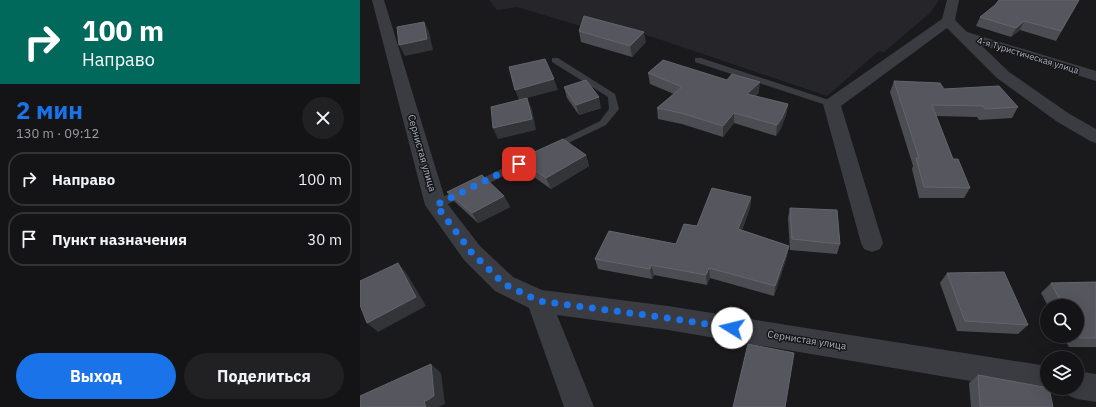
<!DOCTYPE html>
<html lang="ru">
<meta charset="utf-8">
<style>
body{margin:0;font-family:"IBM Plex Sans",sans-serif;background:#212123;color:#f1f3f6;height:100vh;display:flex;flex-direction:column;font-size:15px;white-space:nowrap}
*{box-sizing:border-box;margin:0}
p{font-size:13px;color:#9d9ea1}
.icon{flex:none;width:22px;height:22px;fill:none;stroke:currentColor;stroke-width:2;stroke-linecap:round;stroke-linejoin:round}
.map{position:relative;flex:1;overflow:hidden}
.drawer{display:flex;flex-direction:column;background:#141416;width:360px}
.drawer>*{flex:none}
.hud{background:#00695c;color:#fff;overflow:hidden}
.tools{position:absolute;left:680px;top:299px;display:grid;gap:8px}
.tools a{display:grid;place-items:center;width:44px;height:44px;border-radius:50%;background:#141416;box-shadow:0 4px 16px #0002,0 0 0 1px #333335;font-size:20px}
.pin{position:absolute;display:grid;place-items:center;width:34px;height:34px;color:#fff;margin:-17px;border-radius:8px;box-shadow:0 2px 6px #0006}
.me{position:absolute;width:44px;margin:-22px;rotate:279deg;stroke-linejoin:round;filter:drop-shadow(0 0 3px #0008)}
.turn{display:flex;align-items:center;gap:14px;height:84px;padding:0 16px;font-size:18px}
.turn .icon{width:52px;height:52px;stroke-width:2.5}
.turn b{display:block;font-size:28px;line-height:34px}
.round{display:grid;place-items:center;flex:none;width:42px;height:42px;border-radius:21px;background:#212123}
.summary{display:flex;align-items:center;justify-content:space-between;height:68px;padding:0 16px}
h1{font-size:24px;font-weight:800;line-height:30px;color:#1a73e8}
.action{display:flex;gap:8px;margin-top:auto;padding:8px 16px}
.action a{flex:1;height:46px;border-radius:24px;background:#1a73e8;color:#fff;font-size:16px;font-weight:800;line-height:46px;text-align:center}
.action a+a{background:#212123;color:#f1f3f6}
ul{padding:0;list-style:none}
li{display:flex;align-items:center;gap:12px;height:54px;margin:0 8px 6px;padding:0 8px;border:2px solid #333335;border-radius:16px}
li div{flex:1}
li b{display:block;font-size:15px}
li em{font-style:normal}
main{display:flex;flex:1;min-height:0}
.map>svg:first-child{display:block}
</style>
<main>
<section class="drawer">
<div class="hud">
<div class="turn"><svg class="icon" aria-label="right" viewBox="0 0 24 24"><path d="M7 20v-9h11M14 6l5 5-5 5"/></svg><div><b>100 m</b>Направо</div></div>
</div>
<div class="summary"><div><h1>2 мин</h1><p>130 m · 09:12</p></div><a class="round"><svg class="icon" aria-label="close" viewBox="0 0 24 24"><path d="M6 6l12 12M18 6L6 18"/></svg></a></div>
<ul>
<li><svg class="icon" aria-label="right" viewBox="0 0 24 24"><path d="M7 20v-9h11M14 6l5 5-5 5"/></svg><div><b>Направо</b></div><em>100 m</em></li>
<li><svg class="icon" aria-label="arrive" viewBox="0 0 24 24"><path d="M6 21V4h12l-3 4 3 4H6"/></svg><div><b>Пункт назначения</b></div><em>30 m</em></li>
</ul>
<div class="action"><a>Выход</a><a>Поделиться</a></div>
</section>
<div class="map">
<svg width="736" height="407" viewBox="0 0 736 407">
<rect width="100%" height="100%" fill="#1a1a1d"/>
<path fill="#26262a" d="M 129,0 L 579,0 L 570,13 L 524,52 L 519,51 L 467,96 L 260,26 L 221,26 L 157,7 L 137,10 Z"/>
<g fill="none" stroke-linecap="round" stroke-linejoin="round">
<path fill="#3a3c42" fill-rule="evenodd" d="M 192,58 L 198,58 L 255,94 L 259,109 L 246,125 L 194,150 L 189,147 L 191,145 L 240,121 L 249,109 L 248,97 L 192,62 Z
M 335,58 L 341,58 L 475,102 L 476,104 L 472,107 L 469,106 L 335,62 Z
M 175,153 L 179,154 L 180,156 L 179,158 L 80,208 L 76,209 L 72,208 L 70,205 L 72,202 Z"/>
<path fill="#3a3c42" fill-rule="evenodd" d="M 12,0 L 24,0 L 86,202 L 120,246 L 153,277 L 182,290 L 308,306 L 687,366 L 687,388 L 698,388 L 697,390 L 687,394 L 308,330 L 197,315 L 234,407 L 204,407 L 169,308 L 135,291 L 104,260 L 65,205 Z
M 587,0 L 599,0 L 595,20 L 607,32 L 736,71 L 736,81 L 621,45 L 649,72 L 708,113 L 736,129 L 736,143 L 730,141 L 696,121 L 637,78 L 587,28 L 481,106 L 523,243 L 520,249 L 512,252 L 504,249 L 501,243 L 463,104 L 466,100 L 582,19 Z
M 717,371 L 736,374 L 736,402 L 717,399 L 707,395 L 704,388 L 717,388 Z"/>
</g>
<path fill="#4b4d52" d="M 719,0 L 696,41 L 660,30 L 651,37 L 616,26 L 620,17 Z
M 219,31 L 286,42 L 272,57 L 221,42 Z
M 288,73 L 399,92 L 396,96 L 428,104 L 426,115 L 421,128 L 416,136 L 374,123 L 363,137 L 322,124 L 298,119 L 297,108 L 314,94 L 290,84 Z
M 534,81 L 584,89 L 658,107 L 652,118 L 619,120 L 617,117 L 576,116 L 593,159 L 610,188 L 604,198 L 559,198 L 552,169 L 553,166 L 530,92 Z
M 204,87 L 241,108 L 219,115 L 207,98 Z
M 226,155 L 229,166 L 191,189 L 164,170 L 159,159 Z
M 87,192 L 144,196 L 150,207 L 118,223 L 95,202 Z
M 391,197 L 390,208 L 382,230 L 429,246 L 427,256 L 414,296 L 350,278 L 347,285 L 294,275 L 292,279 L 238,269 L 235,259 L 316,244 L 337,226 Z
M 430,208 L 480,244 L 477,254 L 430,250 L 428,218 Z
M 587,273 L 668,325 L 658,334 L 597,331 L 580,283 Z
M 736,282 L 736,347 L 709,347 L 703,336 L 717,336 L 717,306 L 688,306 L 681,293 L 691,283 Z
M 618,375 L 693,407 L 611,407 L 609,383 Z"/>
<path fill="#333438" d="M 664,21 L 660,30 L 651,37 L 656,28 Z
M 64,22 L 69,32 L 73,50 L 45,56 L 39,45 Z
M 284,32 L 286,42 L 272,57 L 270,46 Z
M 194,79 L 198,90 L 167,98 L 172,109 L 176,130 L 138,139 L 133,128 L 159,100 L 155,90 Z
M 400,82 L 399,92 L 387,104 L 387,94 Z
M 239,97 L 241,108 L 219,115 L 216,105 Z
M 428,104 L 426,115 L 421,128 L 416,136 L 417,125 Z
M 374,113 L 374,123 L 363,137 L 363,126 Z
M 226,155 L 229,166 L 191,189 L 186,178 Z
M 144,196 L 150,207 L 118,223 L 112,213 Z
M 391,197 L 390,208 L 378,240 L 378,229 Z
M 429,246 L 427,256 L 414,296 L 415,286 Z
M 38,263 L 47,274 L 66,306 L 18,332 L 7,323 Z
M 291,265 L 294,275 L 292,279 L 290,269 Z
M 349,268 L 350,278 L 347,285 L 346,275 Z
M 71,364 L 81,373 L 85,404 L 79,407 L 66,407 L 64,402 Z"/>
<path fill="#56575e" stroke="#63656c" d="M 639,0 L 719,0 L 701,31 L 664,21 L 656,28 L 620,17 L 635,5 Z
M 224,16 L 284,32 L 270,46 L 219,31 Z
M 64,22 L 67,39 L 39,45 L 37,27 Z
M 185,59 L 194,79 L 155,90 L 149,67 Z
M 303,60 L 367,80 L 372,74 L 400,82 L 387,94 L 428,104 L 422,118 L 417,125 L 374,113 L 363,126 L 321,113 L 297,108 L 322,87 L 288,73 Z
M 226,80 L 239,97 L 216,105 L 204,87 Z
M 534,81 L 580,83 L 584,89 L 639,86 L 658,107 L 625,109 L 623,106 L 572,105 L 593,159 L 598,159 L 610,188 L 564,187 L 556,158 L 559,158 Z
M 167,98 L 172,119 L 133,128 L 131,107 Z
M 203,139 L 226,155 L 186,178 L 159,159 Z
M 122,175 L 144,196 L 112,213 L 87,192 Z
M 352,188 L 391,197 L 378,229 L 429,246 L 415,286 L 349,268 L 346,275 L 291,265 L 290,269 L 235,259 L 249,231 L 316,244 L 324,224 L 337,226 Z
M 430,208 L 477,210 L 480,244 L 432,239 Z
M 38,263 L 56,297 L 7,323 L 0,305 L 0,281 Z
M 644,272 L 668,325 L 605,321 L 587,273 Z
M 736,282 L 736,338 L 720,338 L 717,332 L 717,306 L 703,306 L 691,283 Z
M 388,344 L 434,353 L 425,407 L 373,407 Z
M 71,364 L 74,396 L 64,402 L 66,407 L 0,407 L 0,396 Z
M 618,375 L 689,388 L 693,407 L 620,407 Z"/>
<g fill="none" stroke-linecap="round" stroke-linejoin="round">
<path stroke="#1a73e8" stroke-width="7" stroke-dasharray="0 12.6" d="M 159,164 L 76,205 L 112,253 L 144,284 L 179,301 L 308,318 L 372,328"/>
</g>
<g text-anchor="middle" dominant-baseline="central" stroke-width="3" stroke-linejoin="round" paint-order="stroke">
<g font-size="9" fill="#abb1bd" stroke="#151518">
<text transform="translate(668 55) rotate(17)">4-я Туристическая улица</text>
</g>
<g font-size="10" fill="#abb1bd" stroke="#151518">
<text transform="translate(62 153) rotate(74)">Сернистая улица</text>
<text transform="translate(447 340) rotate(9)">Сернистая улица</text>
</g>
</g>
</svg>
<div class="tools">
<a><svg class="icon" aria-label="search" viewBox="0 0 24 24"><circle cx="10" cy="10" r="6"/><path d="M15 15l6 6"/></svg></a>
<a><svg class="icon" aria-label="layers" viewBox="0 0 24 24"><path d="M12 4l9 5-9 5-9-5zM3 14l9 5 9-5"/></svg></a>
</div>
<div class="pin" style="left:159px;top:164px;background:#d93025"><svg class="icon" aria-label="arrive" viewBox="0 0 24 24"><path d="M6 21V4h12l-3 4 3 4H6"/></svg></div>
<svg class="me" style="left:372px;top:328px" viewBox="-20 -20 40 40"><circle r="19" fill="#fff"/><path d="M0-13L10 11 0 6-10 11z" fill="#1a73e8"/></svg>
</div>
</main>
